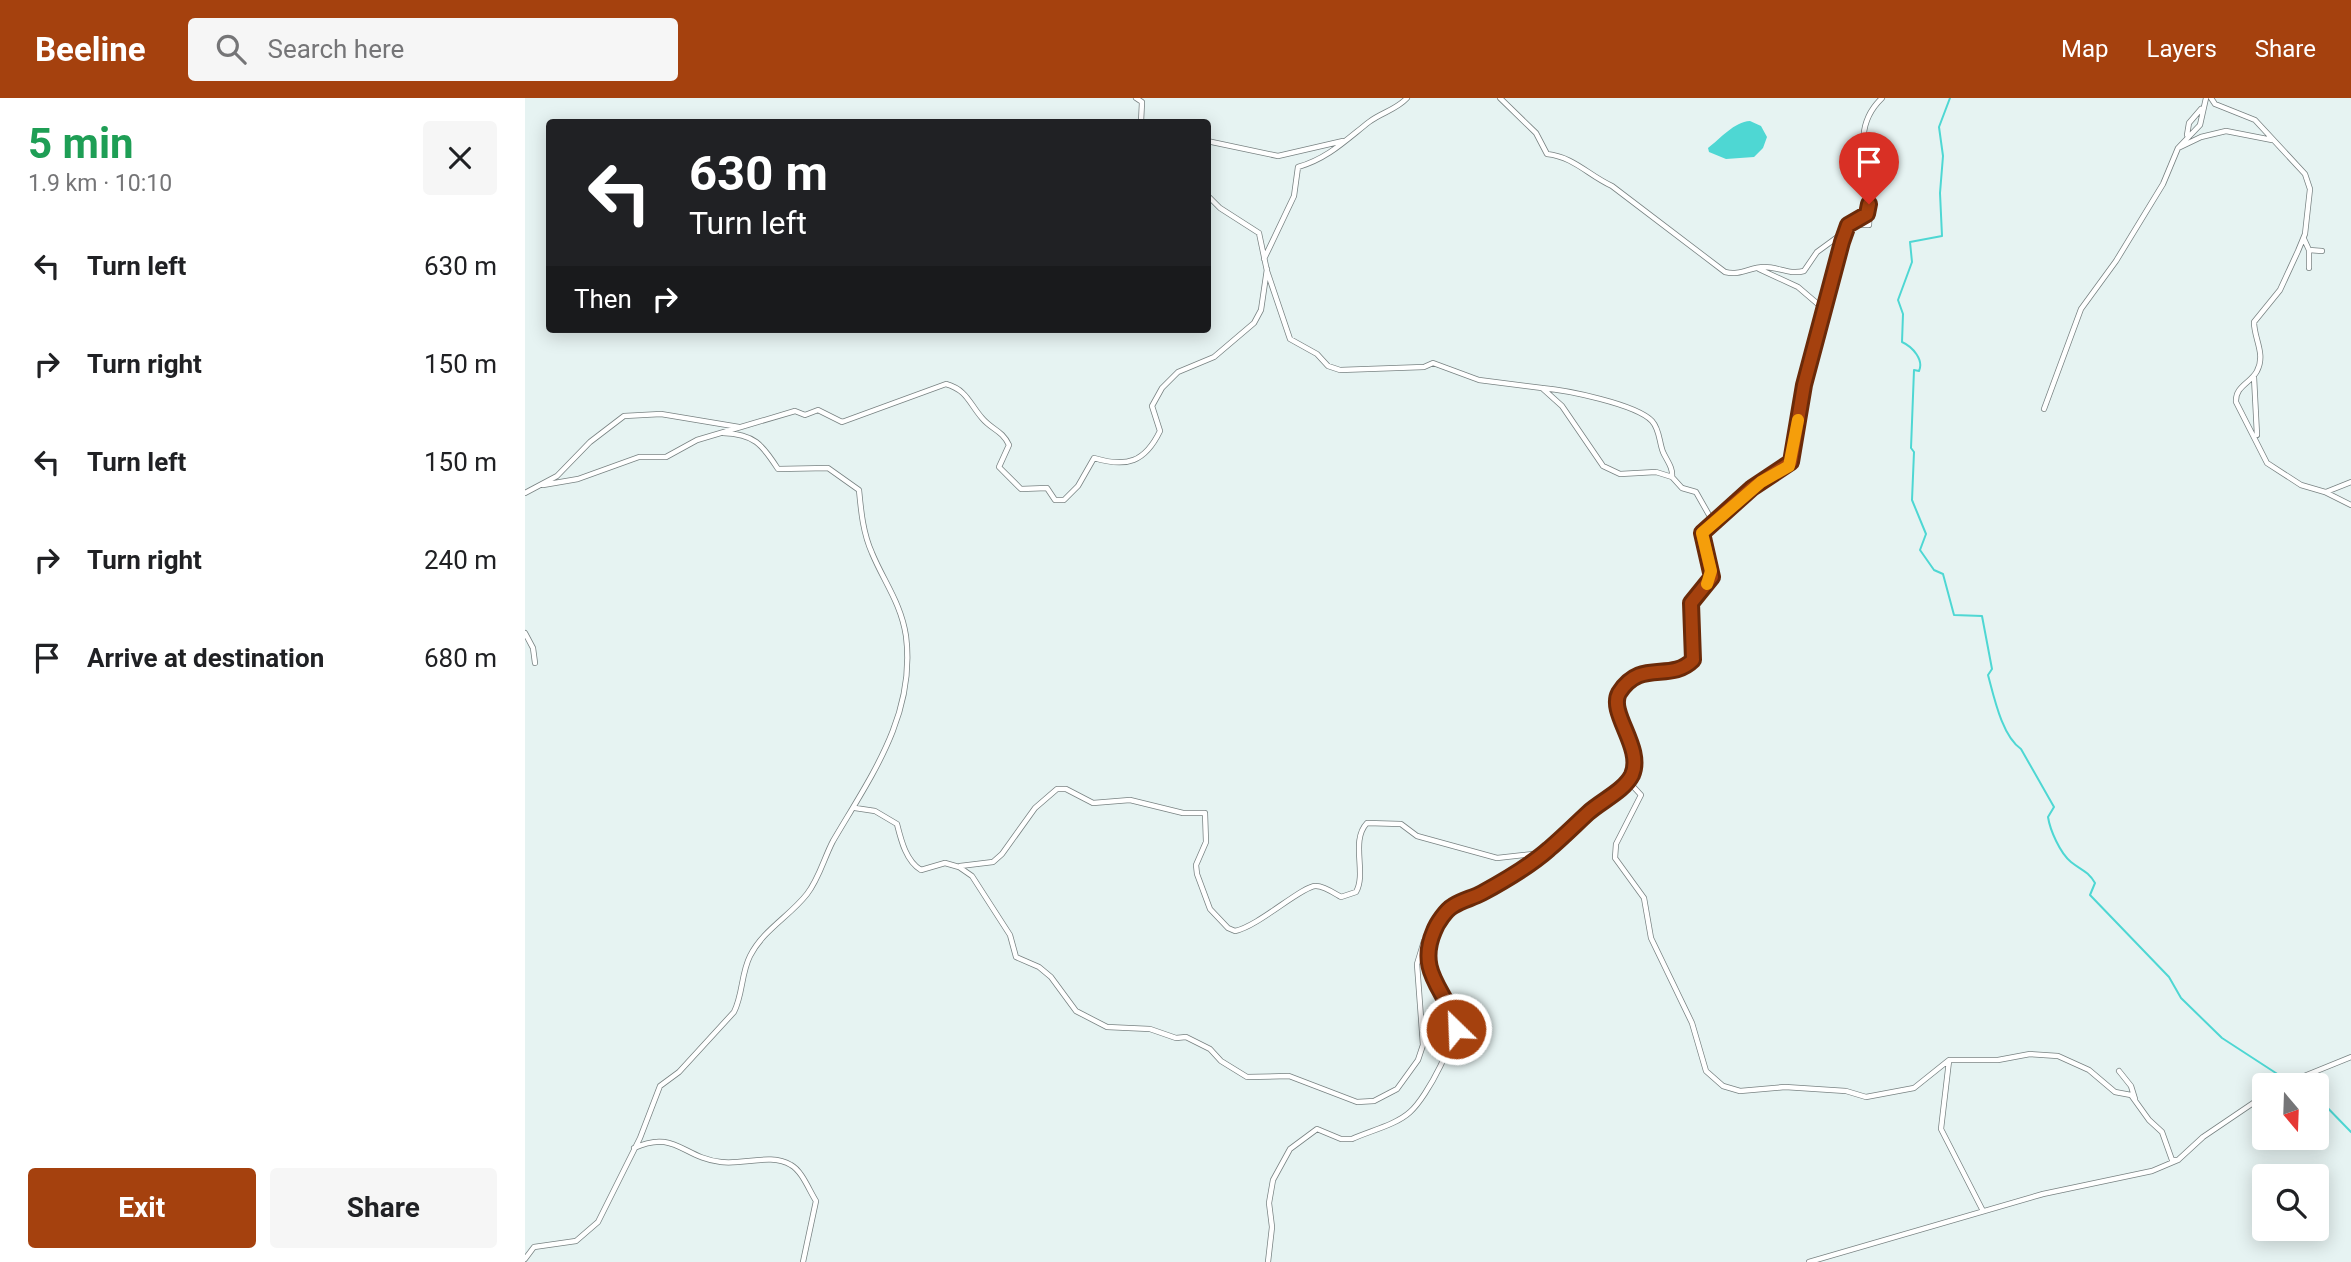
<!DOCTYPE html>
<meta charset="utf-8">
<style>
body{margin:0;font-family:Roboto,sans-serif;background:#f6f6f6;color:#202124;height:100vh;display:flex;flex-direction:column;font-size:26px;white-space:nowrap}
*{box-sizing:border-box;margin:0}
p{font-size:23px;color:#757577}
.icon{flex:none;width:38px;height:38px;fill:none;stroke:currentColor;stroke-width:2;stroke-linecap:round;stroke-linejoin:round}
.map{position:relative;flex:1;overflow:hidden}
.panel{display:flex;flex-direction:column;background:#fff;width:525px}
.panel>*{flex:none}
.top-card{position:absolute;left:21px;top:21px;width:665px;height:214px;border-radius:7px;box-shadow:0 4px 18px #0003;background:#202124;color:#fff;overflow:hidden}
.needle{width:46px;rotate:161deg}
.fabs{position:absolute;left:1727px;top:975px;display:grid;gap:14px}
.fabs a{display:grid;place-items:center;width:77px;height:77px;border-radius:7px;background:#fff;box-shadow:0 4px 18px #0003;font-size:35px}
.pin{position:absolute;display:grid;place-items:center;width:60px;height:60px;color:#fff;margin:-72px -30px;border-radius:50% 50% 50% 0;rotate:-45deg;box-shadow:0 0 7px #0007}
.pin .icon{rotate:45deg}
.me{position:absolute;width:77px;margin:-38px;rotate:336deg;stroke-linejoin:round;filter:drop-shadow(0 0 5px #0008)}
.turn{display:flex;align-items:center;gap:24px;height:147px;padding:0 28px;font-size:32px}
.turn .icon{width:91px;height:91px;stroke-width:2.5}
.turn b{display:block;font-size:49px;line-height:60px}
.then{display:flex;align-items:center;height:66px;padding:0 28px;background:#0003;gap:14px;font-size:26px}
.round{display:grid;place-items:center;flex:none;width:74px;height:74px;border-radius:7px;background:#f6f6f6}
.headline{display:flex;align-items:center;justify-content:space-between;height:119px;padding:0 28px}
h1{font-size:42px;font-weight:700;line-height:52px;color:#1e9e55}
.button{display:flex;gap:14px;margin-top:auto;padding:14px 28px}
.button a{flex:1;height:80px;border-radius:7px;background:#a5410e;color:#fff;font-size:28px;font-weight:700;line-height:80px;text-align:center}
.button a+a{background:#f6f6f6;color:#202124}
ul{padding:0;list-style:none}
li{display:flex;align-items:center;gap:21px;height:98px;padding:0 28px}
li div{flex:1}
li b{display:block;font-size:26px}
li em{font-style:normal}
header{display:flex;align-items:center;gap:42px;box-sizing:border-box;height:98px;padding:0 35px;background:#a5410e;color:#fff}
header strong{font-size:33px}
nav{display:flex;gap:38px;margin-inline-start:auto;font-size:24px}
.search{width:490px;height:63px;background:#f6f6f6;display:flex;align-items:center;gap:18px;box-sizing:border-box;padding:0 24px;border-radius:7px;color:#757577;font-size:26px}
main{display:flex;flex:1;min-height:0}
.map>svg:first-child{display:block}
</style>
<header>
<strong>Beeline</strong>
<div class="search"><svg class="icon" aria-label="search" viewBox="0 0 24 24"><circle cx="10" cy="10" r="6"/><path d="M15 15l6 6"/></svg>Search here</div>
<nav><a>Map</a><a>Layers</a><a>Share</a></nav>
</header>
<main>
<section class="panel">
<div class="headline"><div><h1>5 min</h1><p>1.9 km · 10:10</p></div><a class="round"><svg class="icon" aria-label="close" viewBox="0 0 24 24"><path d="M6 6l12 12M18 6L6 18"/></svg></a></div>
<ul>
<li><svg class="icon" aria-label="left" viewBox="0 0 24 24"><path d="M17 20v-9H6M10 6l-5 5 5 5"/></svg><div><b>Turn left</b></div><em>630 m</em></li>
<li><svg class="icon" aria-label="right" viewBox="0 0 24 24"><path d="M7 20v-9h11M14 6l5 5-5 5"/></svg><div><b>Turn right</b></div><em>150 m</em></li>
<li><svg class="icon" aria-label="left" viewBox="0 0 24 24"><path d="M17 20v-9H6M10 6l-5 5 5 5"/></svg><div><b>Turn left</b></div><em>150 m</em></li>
<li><svg class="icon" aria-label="right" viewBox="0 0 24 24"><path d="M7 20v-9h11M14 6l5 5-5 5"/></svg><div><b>Turn right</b></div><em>240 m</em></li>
<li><svg class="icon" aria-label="arrive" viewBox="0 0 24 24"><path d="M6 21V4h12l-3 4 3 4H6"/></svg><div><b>Arrive at destination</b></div><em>680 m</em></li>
</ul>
<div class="button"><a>Exit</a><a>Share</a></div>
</section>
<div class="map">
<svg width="1826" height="1164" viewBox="0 0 1826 1164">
<rect width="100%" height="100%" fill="#e6f3f2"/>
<path fill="#4ed7d3" d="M 1225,23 L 1236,28 L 1242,39 L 1238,50 L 1229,59 L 1201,61 L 1184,54 L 1183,50 C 1196,40 1209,24 1225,23 Z"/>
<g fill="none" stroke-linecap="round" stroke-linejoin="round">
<path stroke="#4ed7d3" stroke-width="2" d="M 1425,0 L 1414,29 L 1418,58 L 1415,95 L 1417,138 L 1385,144 L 1387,164 L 1373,202 L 1378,216 L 1377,244 C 1388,249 1399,262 1394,273 L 1389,272 L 1386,350 L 1389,354 L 1387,402 L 1401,436 L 1395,452 L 1409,472 L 1418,476 L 1429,517 L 1457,518 L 1467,571 L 1463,577 C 1469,599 1477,638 1496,651 L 1529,709 L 1523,719 C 1525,732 1535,755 1546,764 C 1556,772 1563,773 1570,785 L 1565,797 L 1644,879 L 1656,900 L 1697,940 L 1757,979 L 1778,976
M 1792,999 L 1826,1034"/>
<defs>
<path id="minor" d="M 611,0 L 617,4 L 616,24
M 975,0 L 1011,35 L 1022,56 C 1049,59 1063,77 1087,88 L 1200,174 C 1215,178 1225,169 1239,169 C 1254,169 1264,177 1279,173 L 1292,154 L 1318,135
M 1357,0 C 1314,41 1362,91 1342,116 C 1338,121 1328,123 1323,127 L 1317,144 L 1279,287 L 1266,364 L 1228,390 L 1177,435 L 1187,479 L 1166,504 L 1169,555 L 1166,564 C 1141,582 1108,562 1092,600 C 1091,629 1121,654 1103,683 L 1116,697 L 1091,746 L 1090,760 L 1119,800 L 1126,840 L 1167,925 L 1181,973 L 1198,988 L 1215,993 L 1260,989 L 1321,993 L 1341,999 L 1389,990 L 1424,962 L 1473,962 L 1505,956 L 1533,958 L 1564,972 L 1590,994 L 1606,997 L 1624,1022 L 1637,1034 L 1647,1062 L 1653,1062
M 1686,0 L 1690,6 L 1730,22 L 1780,76 L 1785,91 L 1780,136 L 1773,153 L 1755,192 L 1729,224 C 1729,241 1741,256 1732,273 C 1726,285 1710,288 1711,304 L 1742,365 L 1776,387 L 1800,394 L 1826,407
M 1662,37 L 1664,25 L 1676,11
M 682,43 L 753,58 L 818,43
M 1654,49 L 1675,27 L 1681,0
M 682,97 L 695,110 L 734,135 L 742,173 L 765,241 L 792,256 L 803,268 L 815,272 L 899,269 L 908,265 L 954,282 L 1017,290 L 1037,308 L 1078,368 L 1095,376 L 1131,374 L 1147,379 L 1157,390 L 1171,394 L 1188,424
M 1323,127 L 1344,127 L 1345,111
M 1779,141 L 1784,152 L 1797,153
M 1784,152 L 1784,170
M 739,161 L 769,98 L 773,69 C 802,61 821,42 844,24 C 857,14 871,12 882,0
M 1234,171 L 1273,189 L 1301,213
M 1729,279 L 1732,337
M 1017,290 C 1041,292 1111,306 1127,323 C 1135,332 1134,344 1138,354 C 1142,363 1148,369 1147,379
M 1519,311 L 1556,211 L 1591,163 L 1638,86 L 1653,50 L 1676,39 L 1701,33 L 1747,42
M 18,387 L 53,381 L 114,359 L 141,359 L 172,342 L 270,313 L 280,317 L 293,312 L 317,324 L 421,286 C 442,292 444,305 457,320 C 467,332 477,332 484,347 L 474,369 L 496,391 L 522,390 L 530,402 L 539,402 L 553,388 L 569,360 C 602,370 620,364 635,333 L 627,308 L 637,290 L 653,274 L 689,259 L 729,225 L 736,212 L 742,171
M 1801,394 L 1826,384
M 0,395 L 32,378 L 65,344 L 99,318 L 136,316 L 214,329
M 0,535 L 8,550 L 10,565
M 330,710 L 350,713 L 372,726 C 376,742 381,763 396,772 L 420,765 L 434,769 L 447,778 L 485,837 L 491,859 L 514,869 L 526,879 L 551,913 L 582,929 L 625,931 L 651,940 L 661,939 L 685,951 L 696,963 L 722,979 L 764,978 L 832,1004 L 849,1003 L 872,991 L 893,962 L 898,947 L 892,866 L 899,843 L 926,809 L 957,795 L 1021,754 L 1103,683
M 435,768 L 468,764 L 477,756 L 510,710 L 532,691 L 541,691 L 568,705 L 605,702 L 658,715 L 680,715 L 681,744 L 671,767 L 672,776 L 685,811 L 703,830 L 710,833 C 734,828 778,787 791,788 C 799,788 809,795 816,799 L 831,794 C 842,775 825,743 842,725 L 876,726 L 892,738 L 972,760 L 1017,755
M 1424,963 L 1416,1031 L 1458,1113
M 1594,973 L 1606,988 L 1610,1001
M 1757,987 L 1826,959
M 109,1050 C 150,1031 158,1060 196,1064 C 219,1067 246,1055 266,1067 C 277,1073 284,1092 291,1103 L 278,1164
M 0,1161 L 9,1149 L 51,1143 L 73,1124 L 115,1040 L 135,988 L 154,974 L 209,914 C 218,896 216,876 225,858 C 238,832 265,818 282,796 C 294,781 299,760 308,743 C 346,678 391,617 381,538 C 376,505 359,484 347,455 C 338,435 336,413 334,392 L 303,370 L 253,371 C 237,346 229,336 198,335
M 743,1164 L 747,1129 L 744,1105 L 748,1082 L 765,1051 L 792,1031 L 816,1041 L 827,1041 C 844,1033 871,1027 885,1014 C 902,999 934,939 929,918 C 926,908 916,901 911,891 C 902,874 902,852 909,834
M 1284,1164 L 1518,1096 L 1627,1073 L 1653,1062 L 1678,1039 L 1740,997"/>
</defs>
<use href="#minor" stroke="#788282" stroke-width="6"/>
<use href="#minor" stroke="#fff" stroke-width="4.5"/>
</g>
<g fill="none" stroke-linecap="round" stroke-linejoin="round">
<defs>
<path id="route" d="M 931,931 C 925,894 890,877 909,833 C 912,825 921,812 928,808 C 937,802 948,800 957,795 C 979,783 1005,768 1024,751 C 1037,740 1050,727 1063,715 C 1076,703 1099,693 1107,677 C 1119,650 1083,615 1094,595 C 1116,560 1145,585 1168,562 L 1166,505 L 1187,479 L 1177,435 L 1227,390 L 1266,364 L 1279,287 L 1317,144 L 1323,127 L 1342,116 L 1344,106"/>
</defs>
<use href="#route" stroke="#6b2a09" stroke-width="18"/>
<use href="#route" stroke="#a5410e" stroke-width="12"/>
<path stroke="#f59e0b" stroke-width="12" d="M 1182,486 L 1186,473 L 1177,435 L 1236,384 L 1264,368 L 1273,322"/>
</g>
</svg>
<div class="fabs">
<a><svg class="needle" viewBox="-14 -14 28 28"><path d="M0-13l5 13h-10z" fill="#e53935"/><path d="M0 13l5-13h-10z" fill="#757577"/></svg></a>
<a><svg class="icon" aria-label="search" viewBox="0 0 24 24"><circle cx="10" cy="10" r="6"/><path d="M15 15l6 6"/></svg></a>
</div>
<div class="pin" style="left:1344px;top:106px;background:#d93025"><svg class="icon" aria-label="arrive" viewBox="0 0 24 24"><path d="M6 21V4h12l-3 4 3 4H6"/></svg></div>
<svg class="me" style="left:931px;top:931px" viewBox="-20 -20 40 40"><circle r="17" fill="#a5410e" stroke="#fff" stroke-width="3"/><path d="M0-11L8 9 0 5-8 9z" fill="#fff"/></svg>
<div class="top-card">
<div class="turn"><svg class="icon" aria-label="left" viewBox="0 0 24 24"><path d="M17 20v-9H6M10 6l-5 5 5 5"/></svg><div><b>630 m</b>Turn left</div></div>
<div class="then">Then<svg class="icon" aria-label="right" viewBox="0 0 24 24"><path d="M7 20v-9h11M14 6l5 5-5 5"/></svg></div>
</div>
</div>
</main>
